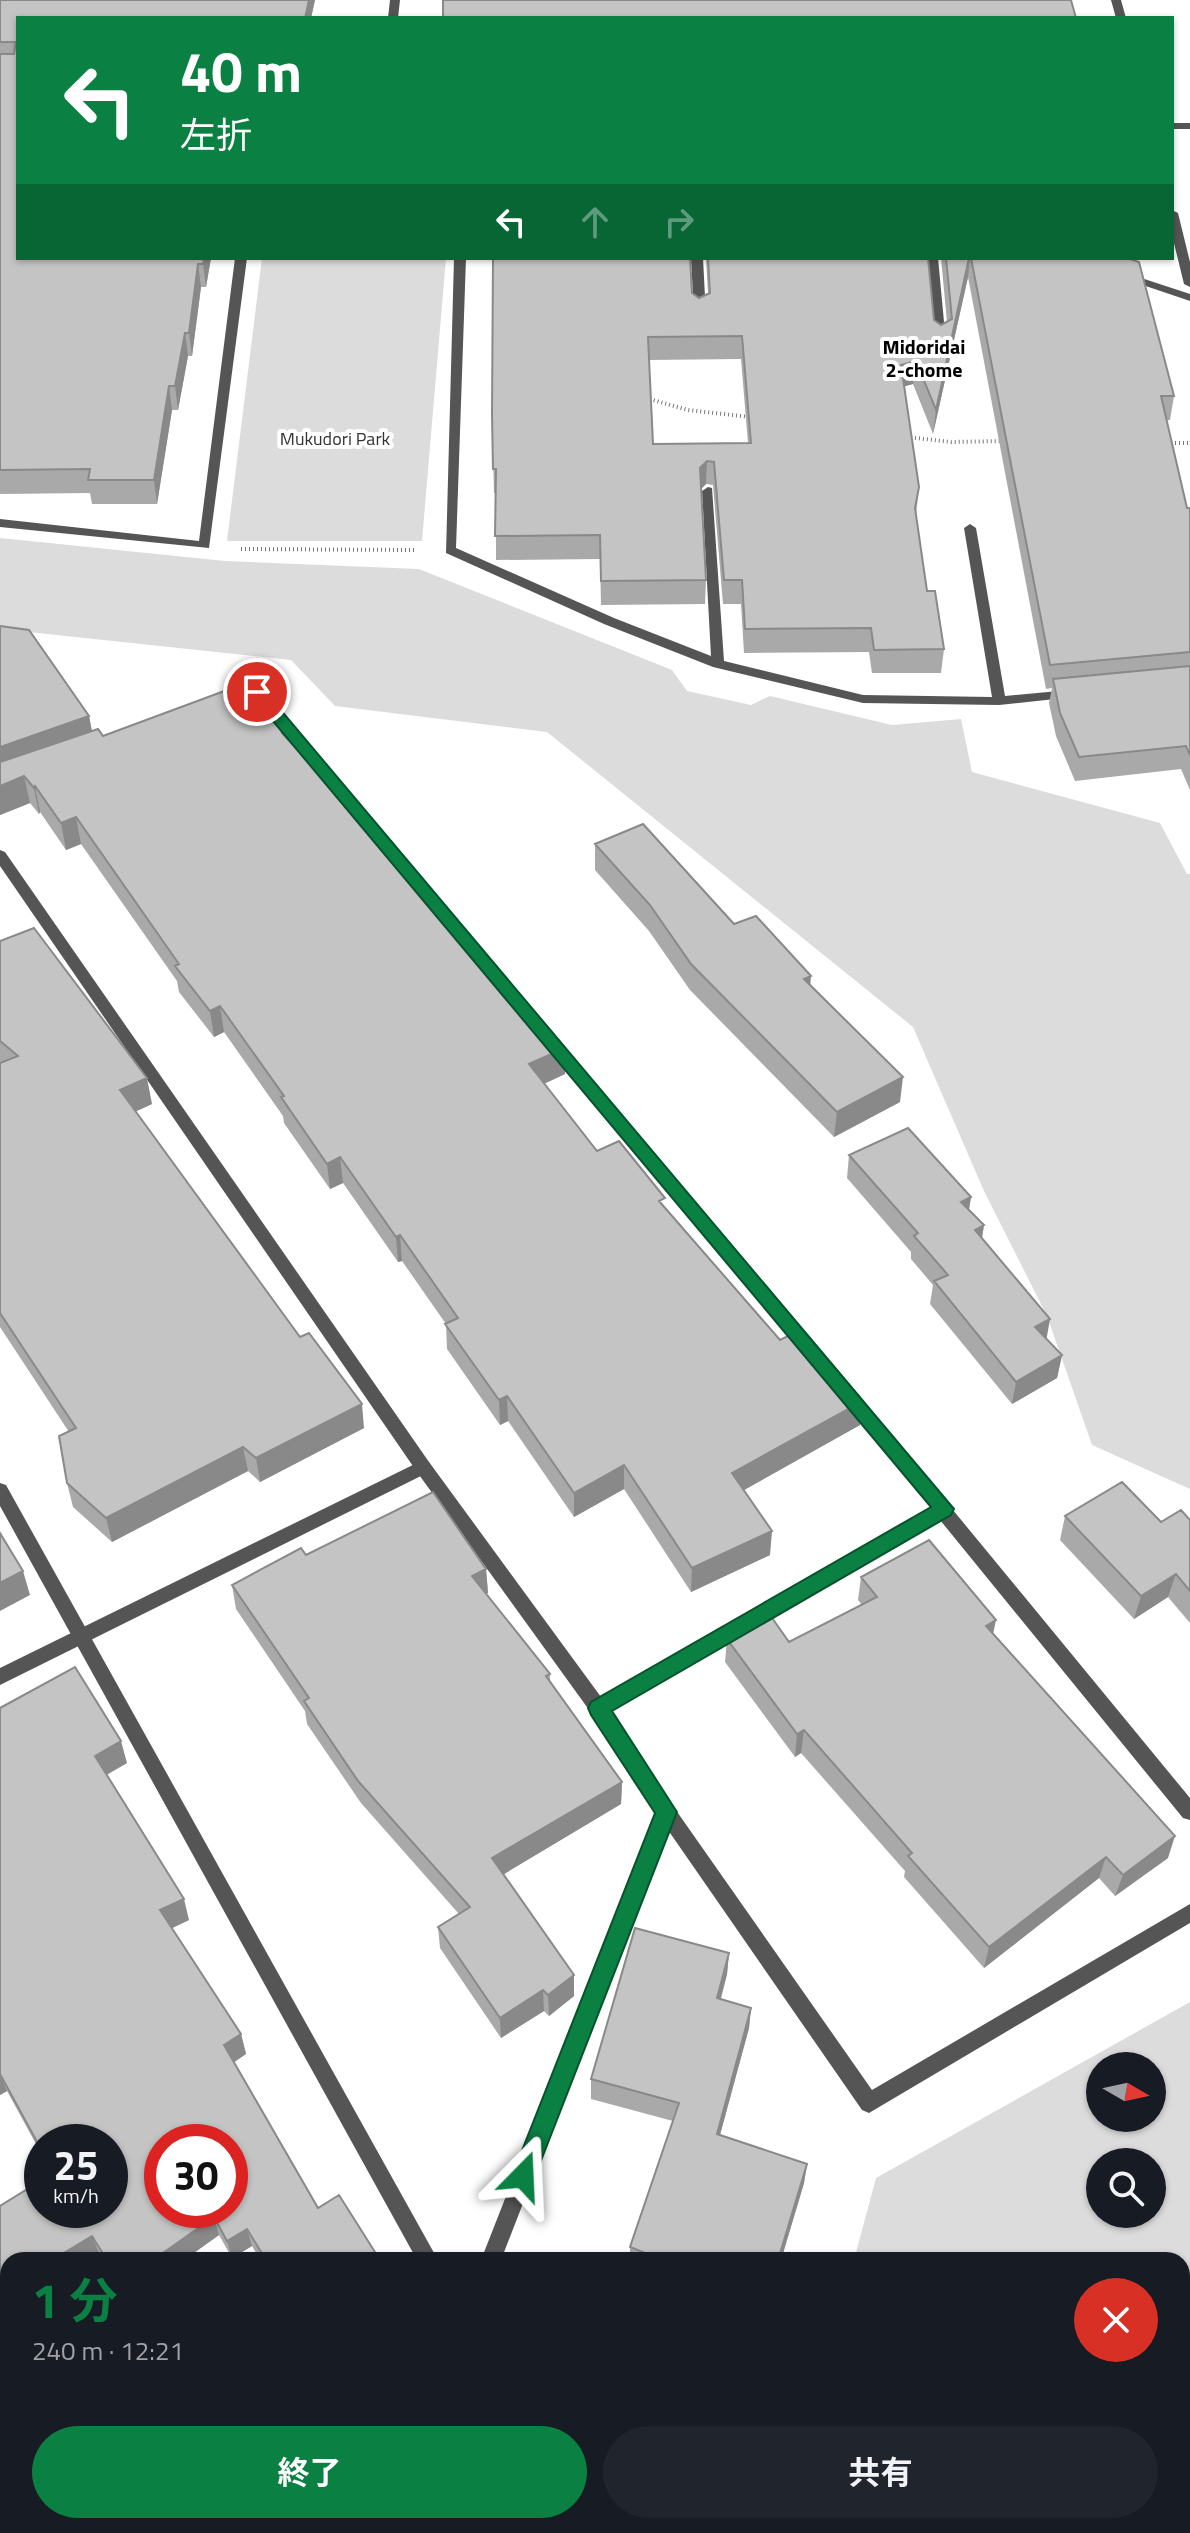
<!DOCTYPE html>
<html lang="ja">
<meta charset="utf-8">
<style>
body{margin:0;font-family:"Titillium Web","Noto Sans JP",sans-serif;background:#20242c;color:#f1f3f6;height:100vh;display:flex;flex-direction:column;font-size:30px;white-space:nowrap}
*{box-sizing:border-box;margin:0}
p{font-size:26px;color:#9ea1a6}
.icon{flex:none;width:44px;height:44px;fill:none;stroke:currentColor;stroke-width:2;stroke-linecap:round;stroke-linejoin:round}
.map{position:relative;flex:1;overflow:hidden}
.sheet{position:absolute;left:0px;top:2252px;width:1190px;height:282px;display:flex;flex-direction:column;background:#171b24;border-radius:24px 24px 0 0;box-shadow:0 2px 6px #0004}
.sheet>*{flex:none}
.hud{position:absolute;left:16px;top:16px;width:1158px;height:244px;border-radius:0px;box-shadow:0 2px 6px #0004;background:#0b8043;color:#fff;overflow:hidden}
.needle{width:52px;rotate:99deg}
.controls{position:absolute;left:1086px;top:2052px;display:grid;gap:16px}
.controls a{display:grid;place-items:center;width:80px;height:80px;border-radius:50%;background:#171b24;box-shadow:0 2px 6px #0004;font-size:40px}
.speed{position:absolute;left:24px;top:2124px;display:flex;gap:16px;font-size:40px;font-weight:700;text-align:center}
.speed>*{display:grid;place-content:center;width:104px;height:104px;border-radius:50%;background:#171b24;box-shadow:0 2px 6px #0004;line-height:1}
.speed small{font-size:20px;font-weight:400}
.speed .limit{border:12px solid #d22;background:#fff;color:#111}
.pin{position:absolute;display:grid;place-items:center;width:68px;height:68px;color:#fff;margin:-34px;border:4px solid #fff;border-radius:50%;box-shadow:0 2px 8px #0007}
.me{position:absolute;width:88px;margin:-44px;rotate:21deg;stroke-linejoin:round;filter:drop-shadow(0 0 6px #0008)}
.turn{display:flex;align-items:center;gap:28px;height:168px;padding:0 32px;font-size:36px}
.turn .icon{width:104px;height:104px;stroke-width:2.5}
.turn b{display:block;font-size:56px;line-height:68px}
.lanes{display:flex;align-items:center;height:76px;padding:0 32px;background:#0003;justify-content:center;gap:40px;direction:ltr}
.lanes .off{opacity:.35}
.round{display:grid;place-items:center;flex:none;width:84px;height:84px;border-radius:42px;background:#20242c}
.head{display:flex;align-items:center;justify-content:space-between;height:136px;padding:0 32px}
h1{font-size:48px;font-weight:700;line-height:60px;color:#0b8043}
.button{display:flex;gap:16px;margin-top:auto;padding:16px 32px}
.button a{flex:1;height:92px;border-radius:48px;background:#0b8043;color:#fff;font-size:32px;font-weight:700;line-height:92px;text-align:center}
.button a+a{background:#20242c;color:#f1f3f6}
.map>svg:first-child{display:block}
</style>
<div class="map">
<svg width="1190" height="2533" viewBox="0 0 1190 2533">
<rect width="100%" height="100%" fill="#fff"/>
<path fill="#dcdcdc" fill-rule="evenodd" d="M 262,258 L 446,258 L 422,541 L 227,541 Z
M 0,538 L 225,561 L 419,569 L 672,670 L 687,691 L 751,705 L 770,696 L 892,725 L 961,719 L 972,772 L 1160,823 L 1187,874 L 1190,874 L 1190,1489 L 1092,1445 L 1047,1316 L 984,1191 L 913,1027 L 547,732 L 335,706 L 291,660 L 0,629 Z
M 1190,2002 L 1190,2533 L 759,2533 L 762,2526 L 1182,2526 L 1182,2260 L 854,2260 L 876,2178 ZM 1100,2066 L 1152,2066 L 1152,2118 L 1100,2118 ZM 1100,2162 L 1152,2162 L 1152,2214 L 1100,2214 Z"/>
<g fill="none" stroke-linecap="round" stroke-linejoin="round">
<path stroke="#777" stroke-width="4" stroke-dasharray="1 3" stroke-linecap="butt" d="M 646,398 L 688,410 L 750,417
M 907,437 L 951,442 L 1005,441
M 1167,443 L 1190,443
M 241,549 L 415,550"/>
<path fill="#555" fill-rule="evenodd" d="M 390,0 L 400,0 L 398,18 L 388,18 Z
M 1172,123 L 1190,123 L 1190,129 L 1172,129 Z
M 235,258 L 247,258 L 209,548 L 0,527 L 0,519 L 199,541 Z
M 454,258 L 466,258 L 456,548 L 614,618 L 711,656 L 702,491 L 708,487 L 712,488 L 724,661 L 863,695 L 992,697 L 964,528 L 970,524 L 976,528 L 1005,696 L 1069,690 L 1074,691 L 1074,697 L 999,705 L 863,703 L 713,667 L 604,624 L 446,553 Z
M 691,258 L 703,258 L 706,316 L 700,319 L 694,316 Z
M 926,258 L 938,258 L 946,343 L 940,346 L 934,343 Z
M 1126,273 L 1190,294 L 1190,301 L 1122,278 L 1122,274 Z
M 282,718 L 287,719 L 399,851 L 401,854 L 399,857 L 389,857 L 277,725 L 275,722 Z
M 0,850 L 5,852 L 429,1462 L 601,1697 L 931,1508 L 843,1401 L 841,1396 L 843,1391 L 855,1391 L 1190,1798 L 1190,1820 L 1183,1818 L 940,1520 L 610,1711 L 673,1806 L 872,2090 L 1190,1904 L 1190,1923 L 869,2113 L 862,2110 L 668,1830 L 501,2260 L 481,2260 L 656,1813 L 592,1714 L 417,1472 L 0,866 Z
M 553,1039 L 558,1040 L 814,1342 L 816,1347 L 814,1352 L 802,1352 L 548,1048 L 546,1044 L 548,1040 Z
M 0,1483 L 6,1485 L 438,2260 L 417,2260 L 0,1506 Z
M 0,2437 L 8,2441 L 8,2476 L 0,2472 Z
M 26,2526 L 48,2526 L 51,2533 L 29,2533 Z
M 374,2526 L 396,2526 L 393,2533 L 371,2533 Z"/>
<path fill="#555" fill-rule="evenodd" d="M 1111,0 L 1121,0 L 1126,18 L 1116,18 Z
M 1172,210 L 1178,213 L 1190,262 L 1190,287 L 1184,284 L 1172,235 Z
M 423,1460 L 429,1462 L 431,1467 L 429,1472 L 0,1685 L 0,1668 Z"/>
</g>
<path fill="#a9a9a9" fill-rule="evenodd" d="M 0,0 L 315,0 L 311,18 L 18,258 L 211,258 L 206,287 L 201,287 L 192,356 L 188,356 L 178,410 L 172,410 L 157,504 L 92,504 L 90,493 L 0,494 Z
M 706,258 L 928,258 L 934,320 L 941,325 L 947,322 L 941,258 L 1134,258 L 1174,396 L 1170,420 L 1166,420 L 1187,508 L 1190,508 L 1190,790 L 1181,769 L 1075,781 L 1056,736 L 1049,703 L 1052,688 L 1046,689 L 968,277 L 933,434 L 913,384 L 904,386 L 919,487 L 916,515 L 927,591 L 944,649 L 941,673 L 872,673 L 869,652 L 744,653 L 741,604 L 723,604 L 713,485 L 706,484 L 701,489 L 706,580 L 705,604 L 601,605 L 600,559 L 496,560 L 496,493 L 494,493 L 492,415 L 692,293 L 699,298 L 708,294 ZM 741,359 L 748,443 L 653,444 L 649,360 Z
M 0,626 L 89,716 L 92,731 L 103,736 L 294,728 L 297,749 L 565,1074 L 544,1084 L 597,1151 L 664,1207 L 780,1340 L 860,1425 L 743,1490 L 770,1555 L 691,1592 L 624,1489 L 574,1517 L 508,1421 L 500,1425 L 447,1349 L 446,1324 L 402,1261 L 398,1262 L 343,1183 L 330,1189 L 284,1123 L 283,1116 L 224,1032 L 214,1037 L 179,992 L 177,981 L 81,844 L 66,850 L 40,812 L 39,814 L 30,803 L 0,815 Z
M 595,844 L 734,924 L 810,985 L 900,1102 L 834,1137 L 690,990 L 649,931 L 595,870 Z
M 0,941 L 152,1104 L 135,1112 L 364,1428 L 260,1482 L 248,1471 L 112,1542 L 73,1507 L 67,1483 L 69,1432 L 0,1327 Z
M 849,1155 L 971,1197 L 969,1210 L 984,1225 L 982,1238 L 1046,1339 L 1062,1355 L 1057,1378 L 1012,1404 L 930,1304 L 933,1285 L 911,1259 L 911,1252 L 847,1178 Z
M 1065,1516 L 1161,1522 L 1190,1520 L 1190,1623 L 1168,1597 L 1134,1619 L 1060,1540 Z
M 306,1555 L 486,1569 L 488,1593 L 486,1593 L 550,1674 L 550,1682 L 622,1782 L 621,1804 L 504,1874 L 574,1996 L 549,2016 L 544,2011 L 501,2038 L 440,1948 L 438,1927 L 459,1914 L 361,1803 L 307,1724 L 305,1711 L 236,1609 L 232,1585 Z
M 861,1577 L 993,1634 L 1168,1858 L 1115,1896 L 1099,1878 L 984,1968 L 904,1877 L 905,1871 L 801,1753 L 795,1757 L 725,1662 L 727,1639 L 789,1642 L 862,1605 L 858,1600 Z
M 0,1708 L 127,1763 L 106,1775 L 189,1920 L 172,1928 L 241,2034 L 246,2054 L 234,2062 L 318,2208 L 380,2260 L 260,2260 L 252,2246 L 232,2258 L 219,2235 L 184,2260 L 103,2260 L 99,2253 L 88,2260 L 8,2260 L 8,2310 L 0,2315 L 0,2206 L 110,2210 L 42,2142 L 42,2155 L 7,2091 L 0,2095 Z
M 729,1953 L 727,1974 L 721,1999 L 751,2008 L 749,2028 L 720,2135 L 807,2164 L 804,2183 L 781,2260 L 630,2260 L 630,2247 L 673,2121 L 591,2099 L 591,2079 Z"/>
<path fill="#898989" d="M 309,0 L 315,0 L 311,18 L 305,18 Z
M 204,258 L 211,258 L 206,287 L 203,264 Z
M 970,258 L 968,277 L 933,434 L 936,410 Z
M 198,264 L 201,287 L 192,356 L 189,333 Z
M 185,333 L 188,356 L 178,410 L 175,386 Z
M 916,361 L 913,384 L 898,388 L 901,365 Z
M 169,386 L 172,410 L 157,504 L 154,480 Z
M 707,461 L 706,484 L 699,491 L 700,468 Z
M 89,716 L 94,743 L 0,776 L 0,747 Z
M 294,728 L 297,754 L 282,733 Z
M 24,776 L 30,803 L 0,815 L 0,786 Z
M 35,786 L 40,812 L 39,814 L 34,788 Z
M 76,817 L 81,844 L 66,850 L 61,823 Z
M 811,976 L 809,1002 L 804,979 Z
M 220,1006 L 224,1032 L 214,1037 L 210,1011 Z
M 565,1048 L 565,1074 L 530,1090 L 529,1064 Z
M 903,1077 L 900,1102 L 834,1137 L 837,1112 Z
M 147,1078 L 152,1104 L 125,1116 L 120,1090 Z
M 340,1157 L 343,1183 L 330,1189 L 327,1164 Z
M 971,1197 L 967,1220 L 961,1202 Z
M 984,1225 L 980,1249 L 975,1230 Z
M 400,1235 L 402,1261 L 398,1262 L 396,1237 Z
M 1050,1319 L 1046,1342 L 1035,1327 Z
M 1062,1355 L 1057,1378 L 1012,1404 L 1016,1382 Z
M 507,1396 L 508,1421 L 500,1425 L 499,1400 Z
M 863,1401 L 860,1425 L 730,1498 L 732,1473 Z
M 362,1404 L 364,1428 L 260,1482 L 256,1458 Z
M 243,1447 L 248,1471 L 112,1542 L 106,1518 Z
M 624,1465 L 624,1489 L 574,1517 L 574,1493 Z
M 772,1531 L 770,1555 L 691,1592 L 692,1568 Z
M 486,1569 L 488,1593 L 474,1600 L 472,1576 Z
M 23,1571 L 30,1595 L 0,1611 L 0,1583 Z
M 1176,1574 L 1168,1597 L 1134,1619 L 1141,1596 Z
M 996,1620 L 991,1644 L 986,1626 Z
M 804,1730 L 801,1753 L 795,1757 L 797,1734 Z
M 121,1741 L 127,1763 L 101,1778 L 95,1756 Z
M 622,1782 L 621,1804 L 494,1880 L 492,1858 Z
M 1175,1836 L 1168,1858 L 1115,1896 L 1123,1875 Z
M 1106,1857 L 1099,1878 L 984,1968 L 989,1947 Z
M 184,1899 L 189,1920 L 166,1931 L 160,1910 Z
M 729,1953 L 727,1974 L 715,2019 L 717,1998 Z
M 574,1975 L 574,1996 L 549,2016 L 548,1995 Z
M 543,1990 L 544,2011 L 501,2038 L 500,2018 Z
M 751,2008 L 749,2028 L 715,2153 L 717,2134 Z
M 241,2034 L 246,2054 L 230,2065 L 224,2045 Z
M 0,2074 L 7,2091 L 0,2095 Z
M 807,2164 L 804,2183 L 781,2260 L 778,2260 Z
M 214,2217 L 219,2235 L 184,2260 L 153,2260 Z
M 247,2229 L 252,2246 L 232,2258 L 227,2241 Z
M 92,2236 L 99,2253 L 88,2260 L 52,2260 Z
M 8,2287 L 8,2310 L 0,2315 L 0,2292 Z
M 319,2526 L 327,2526 L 325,2533 L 317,2533 Z"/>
<path fill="#c4c4c4" stroke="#898989" stroke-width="2" fill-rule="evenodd" d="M 0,0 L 309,0 L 305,18 L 18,18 L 18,258 L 204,258 L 203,264 L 198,264 L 189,333 L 185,333 L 175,386 L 169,386 L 154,480 L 88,480 L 90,469 L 0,470 L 0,54 L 14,54 L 16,42 L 0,42 Z
M 443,0 L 1071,0 L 1076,18 L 443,18 Z
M 493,258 L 690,258 L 692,293 L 699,298 L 710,293 L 708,258 L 928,258 L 934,320 L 941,325 L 952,319 L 946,258 L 969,258 L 936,410 L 916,361 L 901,365 L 919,487 L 915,508 L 927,591 L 935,591 L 944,649 L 874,650 L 871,628 L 745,629 L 742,580 L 724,580 L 714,462 L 707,461 L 700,468 L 706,580 L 601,581 L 600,535 L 495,536 L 496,469 L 493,469 L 492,415 ZM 742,336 L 751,443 L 653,444 L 648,337 Z
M 971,258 L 1127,258 L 1139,262 L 1174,396 L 1161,396 L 1187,508 L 1190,508 L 1190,652 L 1050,665 Z
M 0,626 L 29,630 L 89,716 L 0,747 Z
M 1190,666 L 1190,755 L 1186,746 L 1079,757 L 1060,713 L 1053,679 Z
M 254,680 L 294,728 L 282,733 L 460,924 L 565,1048 L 529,1064 L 597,1151 L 619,1141 L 665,1198 L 659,1201 L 780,1340 L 802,1329 L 863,1401 L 732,1473 L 772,1531 L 692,1568 L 624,1465 L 574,1493 L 507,1396 L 499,1400 L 445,1324 L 458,1318 L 400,1235 L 396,1237 L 340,1157 L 327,1164 L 281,1097 L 284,1096 L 220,1006 L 210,1011 L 175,966 L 179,964 L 76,817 L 61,823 L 35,786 L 34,788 L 24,776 L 0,786 L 0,762 L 98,729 L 103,736 Z
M 643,824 L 734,924 L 756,916 L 811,976 L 804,979 L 903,1077 L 837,1112 L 691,964 L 650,905 L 595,844 Z
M 34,928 L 147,1078 L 120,1090 L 300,1337 L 309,1333 L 362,1404 L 256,1458 L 243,1447 L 106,1518 L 67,1483 L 59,1436 L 76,1428 L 0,1313 L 0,1063 L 18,1056 L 0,1041 L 0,941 Z
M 908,1128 L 971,1197 L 961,1202 L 984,1225 L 975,1230 L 1050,1319 L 1035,1327 L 1062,1355 L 1016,1382 L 934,1281 L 948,1275 L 914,1236 L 918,1233 L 849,1155 Z
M 1122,1482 L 1161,1522 L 1181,1510 L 1190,1520 L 1190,1591 L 1176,1574 L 1141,1596 L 1065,1516 Z
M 433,1492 L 486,1569 L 472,1576 L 550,1674 L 546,1676 L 622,1782 L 492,1858 L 574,1975 L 548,1995 L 543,1990 L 500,2018 L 438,1927 L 470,1907 L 358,1781 L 304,1701 L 309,1698 L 232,1585 L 301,1548 L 306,1555 Z
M 0,1533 L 23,1571 L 0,1583 Z
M 929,1540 L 996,1620 L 986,1626 L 1175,1836 L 1123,1875 L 1106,1857 L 989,1947 L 908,1856 L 912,1853 L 804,1730 L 797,1734 L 727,1639 L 770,1615 L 789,1642 L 877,1597 L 861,1577 Z
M 75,1667 L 121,1741 L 95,1756 L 184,1899 L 160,1910 L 241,2034 L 224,2045 L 318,2208 L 339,2195 L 380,2260 L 266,2260 L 247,2229 L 227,2241 L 214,2217 L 153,2260 L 107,2260 L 92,2236 L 52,2260 L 8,2260 L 8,2287 L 0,2292 L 0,2206 L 42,2180 L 42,2210 L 110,2210 L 110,2142 L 42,2142 L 42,2151 L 0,2074 L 0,1708 ZM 162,2142 L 230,2142 L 230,2210 L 162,2210 Z
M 635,1928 L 729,1953 L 717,1998 L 751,2008 L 717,2134 L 807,2164 L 778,2260 L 641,2260 L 643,2252 L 630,2247 L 679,2103 L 591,2079 Z
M 211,2526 L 319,2526 L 317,2533 L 209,2533 Z
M 560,2526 L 668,2526 L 666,2533 L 558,2533 Z"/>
<path fill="#0b8043" stroke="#07532c" stroke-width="2" d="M 257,688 L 263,689 L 954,1509 L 951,1515 L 612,1711 L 677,1812 L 535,2176 L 532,2184 L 523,2187 L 515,2184 L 512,2176 L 655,1813 L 591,1715 L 588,1708 L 591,1702 L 931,1507 L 252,696 L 252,689 Z"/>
<g text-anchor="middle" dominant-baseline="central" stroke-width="8" stroke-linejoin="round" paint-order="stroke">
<g font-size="18" fill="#333" stroke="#fff">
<text x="335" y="438">Mukudori Park</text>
</g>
<g font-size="20" font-weight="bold" fill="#000" stroke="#fff">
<text x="924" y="346">Midoridai<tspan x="924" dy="23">2-chome</tspan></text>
</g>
</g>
</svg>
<div class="controls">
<a><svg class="needle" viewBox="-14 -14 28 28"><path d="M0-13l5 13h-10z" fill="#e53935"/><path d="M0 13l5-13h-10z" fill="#9ea1a6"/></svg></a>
<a><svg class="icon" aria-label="search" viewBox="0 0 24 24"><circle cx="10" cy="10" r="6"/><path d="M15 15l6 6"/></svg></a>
</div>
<div class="speed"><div>25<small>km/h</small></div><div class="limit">30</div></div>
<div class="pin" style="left:257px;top:692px;background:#d93025"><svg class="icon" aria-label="arrive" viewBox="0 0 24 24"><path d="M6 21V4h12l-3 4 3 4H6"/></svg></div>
<svg class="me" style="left:523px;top:2176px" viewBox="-20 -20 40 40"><path d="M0-17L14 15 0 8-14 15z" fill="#0b8043" stroke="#fff" stroke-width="4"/></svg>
<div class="hud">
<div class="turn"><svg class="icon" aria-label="left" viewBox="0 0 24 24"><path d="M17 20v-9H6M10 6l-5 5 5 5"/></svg><div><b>40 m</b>左折</div></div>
<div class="lanes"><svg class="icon" aria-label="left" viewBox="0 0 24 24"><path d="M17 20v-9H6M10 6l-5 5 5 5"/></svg><svg class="icon off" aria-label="ahead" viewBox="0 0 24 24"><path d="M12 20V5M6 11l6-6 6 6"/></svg><svg class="icon off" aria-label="right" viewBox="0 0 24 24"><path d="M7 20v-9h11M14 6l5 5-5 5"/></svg></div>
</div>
<section class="sheet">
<div class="head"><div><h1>1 分</h1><p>240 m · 12:21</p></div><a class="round" style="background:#d93025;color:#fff"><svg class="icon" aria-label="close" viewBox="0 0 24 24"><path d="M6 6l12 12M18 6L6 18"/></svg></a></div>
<div class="button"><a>終了</a><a>共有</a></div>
</section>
</div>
